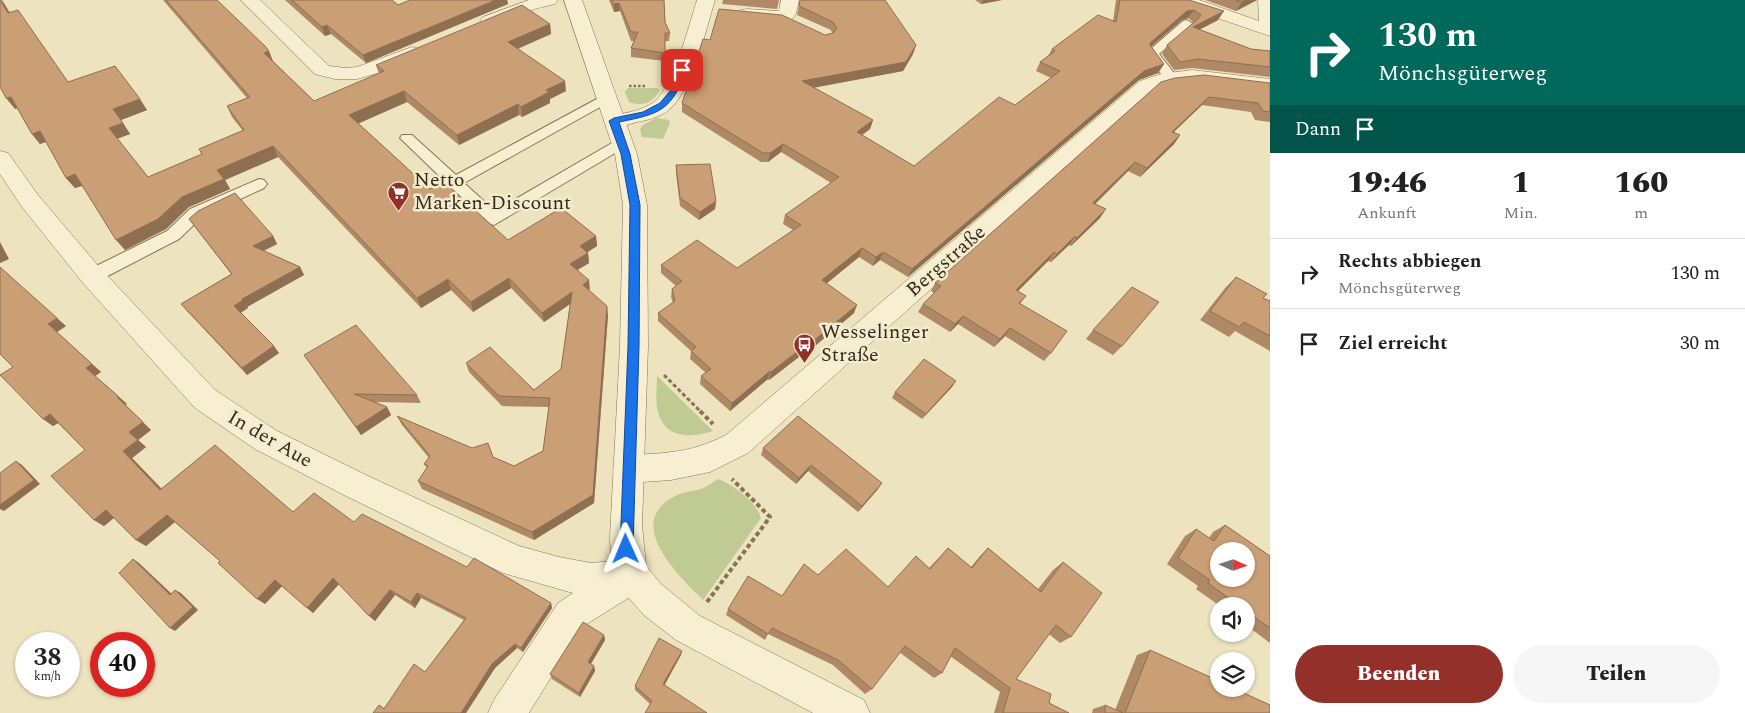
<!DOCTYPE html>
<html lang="de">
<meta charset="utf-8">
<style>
body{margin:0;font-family:Spectral,serif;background:#f6f6f6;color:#222;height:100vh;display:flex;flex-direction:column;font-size:19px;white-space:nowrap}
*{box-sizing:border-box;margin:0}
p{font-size:16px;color:#767676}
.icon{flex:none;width:28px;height:28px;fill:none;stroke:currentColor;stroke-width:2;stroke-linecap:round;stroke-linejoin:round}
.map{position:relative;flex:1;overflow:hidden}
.drawer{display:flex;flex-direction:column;background:#fff;width:475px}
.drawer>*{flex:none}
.banner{background:#00695c;color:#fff;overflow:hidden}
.needle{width:32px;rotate:93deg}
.fabs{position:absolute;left:1210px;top:542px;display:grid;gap:10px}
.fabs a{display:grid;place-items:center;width:45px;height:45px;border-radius:50%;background:#fff;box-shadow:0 1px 4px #0004;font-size:25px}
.speed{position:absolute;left:15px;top:632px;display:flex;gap:10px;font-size:25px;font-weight:700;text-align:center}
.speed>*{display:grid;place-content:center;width:65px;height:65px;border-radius:50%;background:#fff;box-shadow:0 1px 4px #0004;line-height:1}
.speed small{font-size:12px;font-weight:400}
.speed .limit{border:8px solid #d22;background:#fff;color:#111}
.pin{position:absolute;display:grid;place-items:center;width:42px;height:42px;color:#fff;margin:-21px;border-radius:10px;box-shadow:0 2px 8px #0006}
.me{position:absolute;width:55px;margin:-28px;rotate:359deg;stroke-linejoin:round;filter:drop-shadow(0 0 4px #0008)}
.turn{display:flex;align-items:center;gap:18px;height:105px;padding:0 25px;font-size:22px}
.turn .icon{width:65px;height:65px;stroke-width:2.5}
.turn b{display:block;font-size:35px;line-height:42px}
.then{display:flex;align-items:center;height:48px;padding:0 25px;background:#0003;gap:10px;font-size:19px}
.eta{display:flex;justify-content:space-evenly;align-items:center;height:85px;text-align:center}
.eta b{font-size:30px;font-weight:800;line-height:35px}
.action{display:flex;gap:10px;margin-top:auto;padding:10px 25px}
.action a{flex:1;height:58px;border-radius:30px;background:#933029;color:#fff;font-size:20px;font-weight:800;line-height:58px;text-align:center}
.action a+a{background:#f6f6f6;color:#222}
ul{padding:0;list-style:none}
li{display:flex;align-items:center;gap:15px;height:70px;padding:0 25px;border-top:1px solid #e0e0e0}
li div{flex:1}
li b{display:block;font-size:19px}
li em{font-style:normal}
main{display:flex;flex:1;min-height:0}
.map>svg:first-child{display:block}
</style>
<main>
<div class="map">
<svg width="1270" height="713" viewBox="0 0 1270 713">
<rect width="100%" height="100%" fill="#ede3bf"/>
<path fill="#c0ca93" d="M 628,88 L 657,88 L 660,90 C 653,103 643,107 629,102 L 625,92 Z
M 656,118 L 669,120 L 670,123 L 663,139 L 642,137 L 640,129 L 643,125 Z
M 657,376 L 713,431 C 692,438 665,439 658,412 C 655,401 657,387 657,376 Z
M 718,479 C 734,485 756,502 761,518 L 703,600 C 678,575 623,523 675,496 C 683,492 693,491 701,489 C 707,487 713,482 718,479 Z"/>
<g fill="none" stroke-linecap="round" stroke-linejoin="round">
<defs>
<path id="service" d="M 1187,20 L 1193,24 L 1191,27 L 1159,54 L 1178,78 L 1176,81 L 1166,81 L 1146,53 L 1183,21 Z
M 606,94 L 613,98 L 611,101 L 464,183 L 495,211 L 617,140 L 627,140 L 629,143 L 627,146 L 494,225 L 488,223 L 400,138 L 402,135 L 412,135 L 456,175 Z
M 259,179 L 264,180 L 267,184 L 264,188 L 202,217 L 179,239 L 98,281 L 92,282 L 86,281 L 83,276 L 86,271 L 167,231 L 190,209 Z"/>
<path id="minor" d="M 241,0 L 260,0 L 329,66 L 346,68 L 357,67 L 412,47 L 419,49 L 421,53 L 419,57 L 385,71 L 357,79 L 335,79 L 315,74 Z
M 529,0 L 558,0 L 555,4 C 546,6 537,8 528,11 C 514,16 498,29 483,25 L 480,21 L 483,17 Z
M 697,0 L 715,0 C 705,32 694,87 669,110 C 660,117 648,120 637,122 C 627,125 617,128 607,125 L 604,121 L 607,117 C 622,113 641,112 654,102 C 674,86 689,25 697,0 Z
M 781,0 L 799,0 C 797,8 797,17 789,21 C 781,25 750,20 741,18 L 738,14 L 741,10 L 747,9 L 779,11 Z
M 1173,0 L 1199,0 L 1259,21 L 1258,0 L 1270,0 L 1270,36 L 1176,4 Z
M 1192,70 L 1270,79 L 1270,91 C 1231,85 1192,75 1154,89 L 748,453 L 710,472 L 671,480 L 628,483 L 617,479 L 613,469 L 617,459 C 635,453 653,455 671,452 C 691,450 708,444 726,435 L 1140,81 L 1161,74 Z
M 0,151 L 8,153 L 38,195 L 101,269 L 215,390 L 277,431 L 366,475 L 519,546 L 559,557 L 591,563 L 632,559 L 644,564 L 649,576 L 644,588 L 582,627 L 529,713 L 488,713 L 494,700 L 558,603 L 573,593 L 503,573 L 344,495 L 255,449 L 195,408 L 83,283 L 22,207 L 0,174 Z"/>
<path id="tertiary" d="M 564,0 L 582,0 L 637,154 L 647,205 L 648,346 L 642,525 L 646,566 L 661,584 L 700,616 L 864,700 L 870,713 L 813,713 L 676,640 L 645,616 L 624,593 L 611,563 L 610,537 L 620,346 L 623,205 L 615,154 Z"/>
</defs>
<use href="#service" stroke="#857358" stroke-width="2"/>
<use href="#minor" stroke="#857358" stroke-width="1"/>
<use href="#tertiary" stroke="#857358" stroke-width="1"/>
<path stroke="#857358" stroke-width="2.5" stroke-dasharray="2.5 2" stroke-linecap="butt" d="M 629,86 L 646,86"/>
<path stroke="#857358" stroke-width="3" stroke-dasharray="4 2.5" stroke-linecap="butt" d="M 664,375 L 701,412"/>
<path stroke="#857358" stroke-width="4" stroke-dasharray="4.5 3" stroke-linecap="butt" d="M 700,411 L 713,424
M 707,602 L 770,517 L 732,479"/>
<use href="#service" fill="#f8efd2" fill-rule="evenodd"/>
<use href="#minor" fill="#f8efd2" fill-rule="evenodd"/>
<use href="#tertiary" fill="#f8efd2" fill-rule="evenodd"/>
</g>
<path fill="#af8965" d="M 2,0 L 9,12 L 68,82 L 147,110 L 121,120 L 130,134 L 117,139 L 148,177 L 202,154 L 199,149 L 243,131 L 232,117 L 227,106 L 247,98 L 163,0 L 217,0 L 273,61 L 314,101 L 379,74 L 376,65 L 550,24 L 551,34 L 518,49 L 566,91 L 550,99 L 550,103 L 522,117 L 519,115 L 459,145 L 407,102 L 358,123 L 430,189 L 508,240 L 596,236 L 597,246 L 588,252 L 589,263 L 577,270 L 590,291 L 608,315 L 594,503 L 534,540 L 422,489 L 418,481 L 427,468 L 424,464 L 429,458 L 402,425 L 397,416 L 514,466 L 543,451 L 549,407 L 502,406 L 469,372 L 466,363 L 534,390 L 561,369 L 570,304 L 544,322 L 511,288 L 473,312 L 451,290 L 421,308 L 278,157 L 225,180 L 230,189 L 189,207 L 166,229 L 125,250 L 82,186 L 75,188 L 66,178 L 46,142 L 40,144 L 32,134 L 17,108 L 15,109 Z
M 285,0 L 392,0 L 398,5 L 410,0 L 507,0 L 508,4 L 366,63 L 331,34 L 325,36 Z
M 609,0 L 664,0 L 665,22 L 670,33 L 669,41 L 665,41 L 665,61 L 631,57 L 631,48 L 634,41 L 631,41 L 620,11 L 614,12 Z
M 723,0 L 779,0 L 777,9 L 722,4 Z
M 800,0 L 916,45 L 913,54 L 903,71 L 813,88 L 873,120 L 870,129 L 862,135 L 914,166 L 1015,105 L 1051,78 L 1036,71 L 1040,62 L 1048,56 L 1052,49 L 1113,21 L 1116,0 L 1190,0 L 1218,20 L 1199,30 L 1251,49 L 1270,51 L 1270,77 L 1192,68 L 1174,70 L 1162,54 L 1167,45 L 1194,23 L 1188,18 L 1182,20 L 1151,46 L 1164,64 L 1158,73 L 1139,80 L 908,277 L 880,260 L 873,266 L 859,257 L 826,283 L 854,313 L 809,351 L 808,350 L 769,380 L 768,379 L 730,411 L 700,384 L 701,376 L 706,373 L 690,359 L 691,351 L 658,321 L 658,313 L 673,303 L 671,297 L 672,289 L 676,286 L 661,273 L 661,265 L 737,268 L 793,230 L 783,224 L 785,215 L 831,183 L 781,152 L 768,162 L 761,162 L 682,112 L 682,103 L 710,40 L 825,35 L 832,33 L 831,30 L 797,15 Z
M 975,0 L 1002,0 L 981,4 Z
M 1205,0 L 1257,0 L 1236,11 Z
M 1161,82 L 1270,83 L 1270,122 L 1255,120 L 1251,112 L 1202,105 L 1174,132 L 1180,135 L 1174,144 L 1140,177 L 1128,171 L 1095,204 L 1100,218 L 1071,246 L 1069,245 L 1051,262 L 1048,261 L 1018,291 L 1026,296 L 1020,304 L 1051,353 L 1044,361 L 1005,336 L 994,347 L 958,324 L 950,332 L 918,312 L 923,304 L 934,293 L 931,291 L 935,283 Z
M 676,165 L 716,201 L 715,209 L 699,220 L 680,206 L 676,173 Z
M 189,219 L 273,236 L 277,244 L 264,251 L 300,267 L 304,275 L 247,307 L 248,308 L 241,313 L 279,353 L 247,375 L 187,311 L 181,304 L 231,274 Z
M 1236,277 L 1263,298 L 1270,301 L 1270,351 L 1235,331 L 1229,337 L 1200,320 L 1226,287 Z
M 66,326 L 57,332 L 101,372 L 95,376 L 127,404 L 125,405 L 151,430 L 138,440 L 146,447 L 132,458 L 162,489 L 293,512 L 354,522 L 467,567 L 551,603 L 552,608 L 523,652 L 517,648 L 495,668 L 466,713 L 373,713 L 379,705 L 384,708 L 425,672 L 464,620 L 421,598 L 415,608 L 395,595 L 375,621 L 339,584 L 313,613 L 282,586 L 265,604 L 220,561 L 175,522 L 146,546 L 136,540 L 114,518 L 104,526 L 94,520 L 85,450 L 58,423 L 53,426 L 43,419 L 13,367 L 0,354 Z
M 1093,330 L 1122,346 L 1113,355 L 1086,339 Z
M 304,355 L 417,395 L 421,403 L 376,402 L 387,407 L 391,415 L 361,435 Z
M 952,387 L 922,419 L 892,398 L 895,392 Z
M 763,448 L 878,489 L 858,512 L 808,471 L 796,484 L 761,455 Z
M 1225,525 L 1270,556 L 1270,643 L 1246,625 L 1246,606 L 1220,606 L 1196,589 L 1198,586 L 1167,564 L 1185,536 L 1196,529 L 1209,538 L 1213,532 Z
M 948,548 L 971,567 L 980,556 L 988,548 L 1038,589 L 1053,570 L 1063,562 L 1071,637 L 1060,643 L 1049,634 L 1016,679 L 1049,703 L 1069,713 L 994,713 L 1000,692 L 950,656 L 942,673 L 934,678 L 899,652 L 872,689 L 865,694 L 833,665 L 768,634 L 765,640 L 726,615 L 728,609 L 782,596 L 818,575 L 887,587 L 929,568 Z
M 604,635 L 605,640 L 591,664 L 594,666 L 595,671 L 580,697 L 552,679 L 550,674 Z
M 1150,650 L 1270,713 L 1092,713 L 1093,709 L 1105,705 L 1115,710 L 1137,655 Z
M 681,655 L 650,704 L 635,690 L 635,686 Z"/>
<path fill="#8e6f52" d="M 1,0 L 2,0 L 16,23 L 8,13 Z
M 496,0 L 507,0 L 508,4 L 366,63 L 363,55 Z
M 983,0 L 1002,0 L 981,4 Z
M 1246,0 L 1257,0 L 1236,11 L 1242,2 Z
M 619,3 L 620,11 L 614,12 L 614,4 Z
M 1194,10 L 1188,18 L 1182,20 L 1145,52 L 1150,43 L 1187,11 Z
M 1224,11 L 1218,20 L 1187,36 L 1193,27 Z
M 550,24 L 551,34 L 509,52 L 508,42 Z
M 327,25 L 331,34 L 325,36 L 322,27 Z
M 916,45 L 913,54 L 903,71 L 800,90 L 802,81 Z
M 269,51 L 273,61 L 264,53 Z
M 1164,64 L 1158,73 L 1139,80 L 908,277 L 912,269 L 1144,71 Z
M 565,81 L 566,91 L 550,99 L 550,103 L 522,117 L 521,107 L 546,90 Z
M 404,91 L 407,102 L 353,126 L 349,115 Z
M 11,97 L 19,107 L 15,109 L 6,98 Z
M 1209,97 L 1202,105 L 1165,140 L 1172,132 Z
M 140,99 L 147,110 L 121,120 L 113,109 Z
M 518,104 L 519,115 L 459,145 L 457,135 Z
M 873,120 L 870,129 L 854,141 L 857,132 Z
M 123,123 L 130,134 L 116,139 L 109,128 Z
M 40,131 L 48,141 L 40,144 L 32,134 Z
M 1180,135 L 1174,144 L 1140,177 L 1147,168 Z
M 783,144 L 781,152 L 768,162 L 770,153 Z
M 273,146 L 278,157 L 225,180 L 230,189 L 189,207 L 166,229 L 125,250 L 116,240 L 182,197 L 217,170 Z
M 1135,162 L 1128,171 L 1087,212 L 1093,203 Z
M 75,174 L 84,185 L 75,188 L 66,178 Z
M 716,201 L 715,209 L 699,220 L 700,212 Z
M 1106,209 L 1100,218 L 1071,246 L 1077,238 Z
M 273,236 L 277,244 L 258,253 L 253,246 Z
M 596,236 L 597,246 L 581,256 L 580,246 Z
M 1075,236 L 1069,245 L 1051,262 L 1057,254 Z
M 0,242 L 9,259 L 0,263 Z
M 862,248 L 859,257 L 820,289 L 822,280 Z
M 883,252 L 880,260 L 873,266 L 876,257 Z
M 1054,252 L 1048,261 L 1010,299 L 1016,290 Z
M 588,253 L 589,263 L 571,274 L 570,264 Z
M 300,267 L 304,275 L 247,307 L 248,308 L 239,313 L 234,306 L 242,299 Z
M 509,278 L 511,288 L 473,312 L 471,302 Z
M 448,279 L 451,290 L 421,308 L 417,298 Z
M 589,280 L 590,290 L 583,285 Z
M 572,292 L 573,302 L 544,322 L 542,313 Z
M 857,305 L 854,313 L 809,351 L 812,342 Z
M 607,306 L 608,315 L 594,503 L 534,540 L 532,532 Z
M 963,316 L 958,324 L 950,332 L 955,324 Z
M 57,318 L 66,326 L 57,332 L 48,324 Z
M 1010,328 L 1005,336 L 994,347 L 1000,339 Z
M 811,341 L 808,350 L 769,380 L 771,372 Z
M 274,346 L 279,353 L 247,375 L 242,368 Z
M 92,364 L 101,372 L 95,376 L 86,368 Z
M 770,371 L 768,379 L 730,411 L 732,403 Z
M 956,381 L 952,387 L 922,419 L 926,414 Z
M 118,396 L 127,404 L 125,405 L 151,430 L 138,440 L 146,447 L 132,458 L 169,497 L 160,490 L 123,451 L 129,432 L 117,397 Z
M 387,407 L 391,415 L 361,435 L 356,427 Z
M 50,414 L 60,422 L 53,426 L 43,419 Z
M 16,461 L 22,465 L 40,484 L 4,511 L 0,509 L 0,505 Z
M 811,465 L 808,471 L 796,484 L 799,478 Z
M 882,483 L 878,489 L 858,512 L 862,506 Z
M 106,510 L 116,516 L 104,526 L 94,520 Z
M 167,515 L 176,521 L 146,546 L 136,540 Z
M 133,559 L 139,563 L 176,598 L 170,595 Z
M 333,578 L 339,584 L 313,613 L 307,608 Z
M 275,580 L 282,586 L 265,604 L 257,599 Z
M 175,590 L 181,593 L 198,610 L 175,631 L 170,628 Z
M 390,590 L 395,595 L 375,621 L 369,616 Z
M 417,593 L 421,598 L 415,608 L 411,602 Z
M 551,603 L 552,608 L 523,652 L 521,648 Z
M 604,635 L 605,640 L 589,667 L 588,662 Z
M 515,644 L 517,648 L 495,668 L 466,713 L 461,713 L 492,664 Z
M 682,651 L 681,655 L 663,688 L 663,684 Z
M 594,666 L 595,671 L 580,697 L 579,693 Z"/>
<path fill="#cb9f75" stroke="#8e6f52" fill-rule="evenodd" d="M 0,0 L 8,13 L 18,10 L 68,82 L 115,66 L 140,99 L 113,109 L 123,123 L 109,128 L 148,177 L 202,154 L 199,149 L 244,130 L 227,106 L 250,97 L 166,0 L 217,0 L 265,46 L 269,51 L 264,53 L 314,101 L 384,71 L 376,65 L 522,5 L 550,24 L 508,42 L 565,81 L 546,90 L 549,92 L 521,107 L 518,104 L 457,135 L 404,91 L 349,115 L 430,189 L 444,182 L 508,240 L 561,208 L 596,236 L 580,246 L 588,253 L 570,264 L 589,280 L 583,285 L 607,306 L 593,495 L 532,532 L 418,481 L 428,466 L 424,464 L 430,456 L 397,416 L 472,448 L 488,443 L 493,457 L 514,466 L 543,451 L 550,398 L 499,396 L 466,363 L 490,347 L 534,390 L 561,369 L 572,292 L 542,313 L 509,278 L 471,302 L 448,279 L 417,298 L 273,146 L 217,170 L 224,179 L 182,197 L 158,219 L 116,240 L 75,174 L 66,178 L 40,131 L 32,134 L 11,97 L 6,98 L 0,87 Z
M 292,0 L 392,0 L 398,5 L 410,0 L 496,0 L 363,55 L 327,25 L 322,27 Z
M 612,0 L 664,0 L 665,22 L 670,33 L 665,33 L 665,53 L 631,48 L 638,32 L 631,32 L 619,3 L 614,4 Z
M 800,0 L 885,0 L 916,45 L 906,62 L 802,81 L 873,120 L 857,132 L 914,166 L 999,97 L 1015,105 L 1060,71 L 1040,62 L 1055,51 L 1052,49 L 1098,15 L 1116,22 L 1120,0 L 1189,0 L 1224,11 L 1193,27 L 1251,49 L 1270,51 L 1270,67 L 1198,59 L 1180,62 L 1167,45 L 1198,19 L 1201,15 L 1194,10 L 1187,11 L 1150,43 L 1150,45 L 1164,64 L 1144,71 L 912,269 L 883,252 L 876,257 L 862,248 L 822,280 L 857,305 L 812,342 L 811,341 L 771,372 L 770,371 L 732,403 L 701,376 L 711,369 L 691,351 L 696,347 L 658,313 L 675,301 L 672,289 L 682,281 L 661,265 L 697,240 L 737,268 L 801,225 L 785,215 L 839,177 L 783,144 L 770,153 L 763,153 L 682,103 L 703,39 L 710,40 L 719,9 L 782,15 L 825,35 L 833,33 L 837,28 L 833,22 L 799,6 Z
M 1235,0 L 1246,0 L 1242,2 Z
M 1204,75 L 1270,83 L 1270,112 L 1263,111 L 1258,103 L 1209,97 L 1172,132 L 1180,135 L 1147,168 L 1135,162 L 1093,203 L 1106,209 L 1077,238 L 1075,236 L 1057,254 L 1054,252 L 1016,290 L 1026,296 L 1019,303 L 1067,331 L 1051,353 L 1010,328 L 1000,339 L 963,316 L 955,324 L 923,304 L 941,286 L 935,283 L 1161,82 L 1175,78 Z
M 710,164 L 716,201 L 700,212 L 680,198 L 676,165 Z
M 235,193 L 273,236 L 253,246 L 300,267 L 242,299 L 243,300 L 234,306 L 274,346 L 242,368 L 181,304 L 232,274 L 189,219 L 198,211 Z
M 0,267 L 57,318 L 48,324 L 92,364 L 86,368 L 118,396 L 117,397 L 143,422 L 129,432 L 138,440 L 123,451 L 160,490 L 215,445 L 293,512 L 314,493 L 354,522 L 362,514 L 467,567 L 474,558 L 551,603 L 521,648 L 515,644 L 492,664 L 461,713 L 373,713 L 379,705 L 384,709 L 414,664 L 425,672 L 466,618 L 417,593 L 411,602 L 390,590 L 369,616 L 333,578 L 307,608 L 275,580 L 257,599 L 218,563 L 220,561 L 167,515 L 136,540 L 106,510 L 94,520 L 51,476 L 85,450 L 50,414 L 43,419 L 0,375 L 13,367 L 0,354 Z
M 1236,277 L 1267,294 L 1263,298 L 1270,301 L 1270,336 L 1244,322 L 1239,327 L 1210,311 Z
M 1132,287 L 1159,302 L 1122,346 L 1093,330 Z
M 356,325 L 417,395 L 354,394 L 387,407 L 356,427 L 304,355 Z
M 924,359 L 956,381 L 926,414 L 895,392 Z
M 798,416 L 882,483 L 862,506 L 811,465 L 799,478 L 763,448 Z
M 16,461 L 34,480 L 0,505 L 0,473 Z
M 1225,525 L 1270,556 L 1270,628 L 1246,611 L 1246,606 L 1240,606 L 1208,583 L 1210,580 L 1178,558 L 1196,529 L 1214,541 ZM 1219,551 L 1246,551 L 1246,579 L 1219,579 Z
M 948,548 L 972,568 L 988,548 L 1041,592 L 1063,562 L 1102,593 L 1071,637 L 1056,625 L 1016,679 L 1051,694 L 1049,703 L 1069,713 L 1003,713 L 1010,688 L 955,648 L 942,673 L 905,646 L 872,689 L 838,660 L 772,628 L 768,634 L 728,609 L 748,576 L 782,596 L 804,564 L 818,575 L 846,549 L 888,587 L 916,556 L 930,569 Z
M 133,559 L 170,595 L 175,590 L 193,607 L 170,628 L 119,573 Z
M 583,622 L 604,635 L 588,662 L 594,666 L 579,693 L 550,674 Z
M 659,638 L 682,651 L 663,684 L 707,713 L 645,713 L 652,701 L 635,686 Z
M 1150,650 L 1219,681 L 1219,689 L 1235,689 L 1270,705 L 1270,713 L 1125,713 Z
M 1105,705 L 1123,713 L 1105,713 Z"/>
<path fill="#1a73e8" stroke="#114b97" d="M 679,69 L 686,70 C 672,111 659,114 619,122 L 630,154 L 640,205 L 639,346 L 633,549 L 631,554 L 626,556 L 622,554 L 620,549 L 628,346 L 630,205 L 621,154 L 609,121 L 614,118 L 643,112 L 660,103 L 671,90 Z"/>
<defs>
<symbol id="supermarket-pin" viewBox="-11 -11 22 30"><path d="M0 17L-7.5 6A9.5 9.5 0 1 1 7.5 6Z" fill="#933029" stroke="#f4ecce"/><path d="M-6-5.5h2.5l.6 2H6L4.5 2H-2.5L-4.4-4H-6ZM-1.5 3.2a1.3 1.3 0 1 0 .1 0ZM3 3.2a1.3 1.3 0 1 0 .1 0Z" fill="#fff"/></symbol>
<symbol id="bus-pin" viewBox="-11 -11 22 30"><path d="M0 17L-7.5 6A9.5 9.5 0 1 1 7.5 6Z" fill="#933029" stroke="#f4ecce"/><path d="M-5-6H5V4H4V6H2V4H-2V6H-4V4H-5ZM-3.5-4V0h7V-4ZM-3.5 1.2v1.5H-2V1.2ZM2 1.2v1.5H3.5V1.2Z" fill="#fff"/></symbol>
</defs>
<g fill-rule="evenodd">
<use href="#supermarket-pin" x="386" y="180" width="25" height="34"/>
<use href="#bus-pin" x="792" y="332" width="25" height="34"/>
</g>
<g text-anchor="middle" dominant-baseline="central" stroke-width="5" stroke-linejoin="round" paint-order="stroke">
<g font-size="20" fill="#352a1c" stroke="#f4ecce" text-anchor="start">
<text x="414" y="180">Netto<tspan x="414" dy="23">Marken-Discount</tspan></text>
<text x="821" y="332">Wesselinger<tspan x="821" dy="23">Straße</tspan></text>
</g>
<g font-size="20" fill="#352a1c" stroke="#f4ecce">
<text transform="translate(946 261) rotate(-41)">Bergstraße</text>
<text transform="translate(270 439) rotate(30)">In der Aue</text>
</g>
</g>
</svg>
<div class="fabs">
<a><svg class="needle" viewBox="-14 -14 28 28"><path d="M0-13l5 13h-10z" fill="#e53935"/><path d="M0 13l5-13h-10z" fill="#767676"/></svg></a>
<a><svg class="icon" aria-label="sound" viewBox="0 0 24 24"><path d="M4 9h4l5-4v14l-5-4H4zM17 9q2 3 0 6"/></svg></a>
<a><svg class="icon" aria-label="layers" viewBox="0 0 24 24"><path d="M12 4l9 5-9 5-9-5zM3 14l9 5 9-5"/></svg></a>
</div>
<div class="speed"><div>38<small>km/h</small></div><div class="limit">40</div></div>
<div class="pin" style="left:682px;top:70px;background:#d93025"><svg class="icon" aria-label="arrive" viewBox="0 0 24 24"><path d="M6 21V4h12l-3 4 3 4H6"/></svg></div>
<svg class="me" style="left:626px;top:549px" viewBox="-20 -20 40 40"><path d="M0-17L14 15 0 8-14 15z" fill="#1a73e8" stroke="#fff" stroke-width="4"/></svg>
</div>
<section class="drawer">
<div class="banner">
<div class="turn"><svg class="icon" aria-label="right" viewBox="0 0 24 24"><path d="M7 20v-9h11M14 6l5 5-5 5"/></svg><div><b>130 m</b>Mönchsgüterweg</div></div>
<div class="then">Dann<svg class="icon" aria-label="arrive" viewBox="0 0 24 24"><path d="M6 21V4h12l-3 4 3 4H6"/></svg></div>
</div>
<div class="eta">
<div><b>19:46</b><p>Ankunft</p></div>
<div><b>1</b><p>Min.</p></div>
<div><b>160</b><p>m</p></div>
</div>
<ul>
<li><svg class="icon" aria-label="right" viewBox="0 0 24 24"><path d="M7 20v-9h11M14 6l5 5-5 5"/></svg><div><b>Rechts abbiegen</b><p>Mönchsgüterweg</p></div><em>130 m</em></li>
<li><svg class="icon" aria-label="arrive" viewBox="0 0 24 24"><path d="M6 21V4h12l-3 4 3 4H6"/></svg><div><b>Ziel erreicht</b></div><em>30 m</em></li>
</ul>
<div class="action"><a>Beenden</a><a>Teilen</a></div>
</section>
</main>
